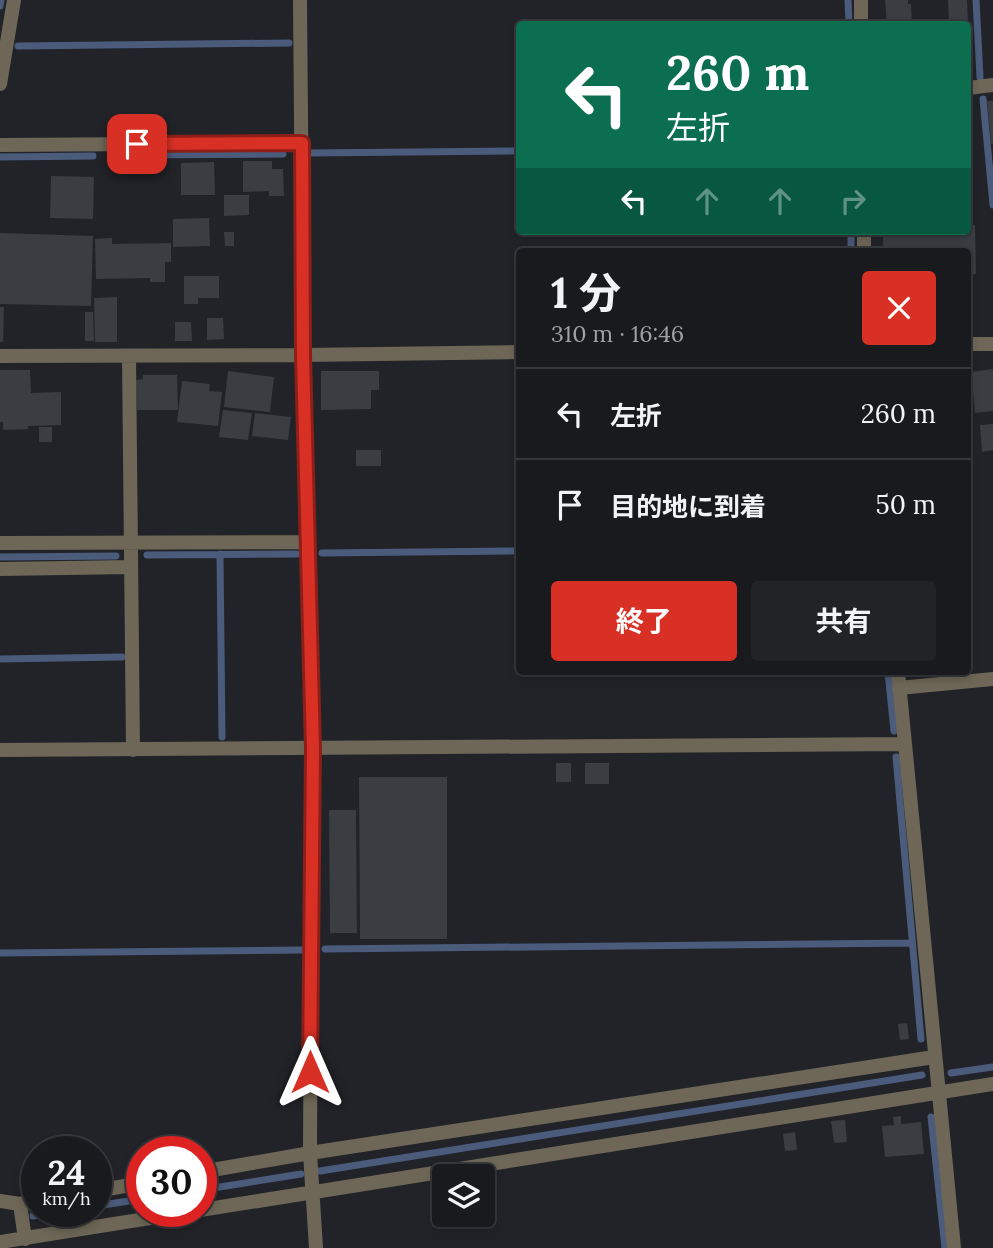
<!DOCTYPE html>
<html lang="ja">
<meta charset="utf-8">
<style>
body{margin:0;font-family:Lora,"Noto Sans JP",serif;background:#222327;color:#f1f3f6;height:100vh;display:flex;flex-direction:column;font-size:26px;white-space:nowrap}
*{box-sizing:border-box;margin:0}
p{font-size:23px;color:#9fa1a4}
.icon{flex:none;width:38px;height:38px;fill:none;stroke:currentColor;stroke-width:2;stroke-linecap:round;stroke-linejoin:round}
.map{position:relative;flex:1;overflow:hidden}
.drawer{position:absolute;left:516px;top:248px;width:455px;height:427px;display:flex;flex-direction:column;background:#191a1e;border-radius:7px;box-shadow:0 4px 10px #0003,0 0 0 2px #37383c}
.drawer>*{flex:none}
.hud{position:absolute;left:516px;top:21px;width:455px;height:214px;border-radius:7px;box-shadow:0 4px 10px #0003,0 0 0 2px #37383c;background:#0b6e4f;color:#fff;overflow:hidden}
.buttons{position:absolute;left:432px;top:1164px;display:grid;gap:14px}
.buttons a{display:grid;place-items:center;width:63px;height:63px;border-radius:7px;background:#191a1e;box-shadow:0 4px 10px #0003,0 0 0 2px #37383c;font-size:35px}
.speed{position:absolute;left:21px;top:1136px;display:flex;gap:14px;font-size:35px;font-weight:700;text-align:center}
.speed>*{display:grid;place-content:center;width:91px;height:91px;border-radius:50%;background:#191a1e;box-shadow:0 4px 10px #0003,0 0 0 2px #37383c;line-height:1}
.speed small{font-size:18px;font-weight:400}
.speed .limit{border:10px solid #d22;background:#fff;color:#111}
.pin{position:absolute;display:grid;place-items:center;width:60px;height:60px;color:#fff;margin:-30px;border-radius:14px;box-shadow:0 4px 10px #0006}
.me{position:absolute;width:77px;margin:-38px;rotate:0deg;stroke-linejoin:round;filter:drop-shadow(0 0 5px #0008)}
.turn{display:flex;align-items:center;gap:24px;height:147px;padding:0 35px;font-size:32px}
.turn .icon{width:91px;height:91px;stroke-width:2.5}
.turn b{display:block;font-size:49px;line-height:60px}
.lanes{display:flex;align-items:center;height:66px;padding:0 35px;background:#0003;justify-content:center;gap:35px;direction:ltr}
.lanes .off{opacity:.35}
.round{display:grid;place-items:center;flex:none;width:74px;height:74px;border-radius:7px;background:#222327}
.head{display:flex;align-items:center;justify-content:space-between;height:119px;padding:0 35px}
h1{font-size:42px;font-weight:700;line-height:52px}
.action{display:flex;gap:14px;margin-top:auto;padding:14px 35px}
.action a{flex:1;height:80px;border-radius:7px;background:#d93025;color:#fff;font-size:28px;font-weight:700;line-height:80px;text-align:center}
.action a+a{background:#222327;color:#f1f3f6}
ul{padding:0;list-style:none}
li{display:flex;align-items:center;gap:21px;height:91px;padding:0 35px;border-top:2px solid #37383c}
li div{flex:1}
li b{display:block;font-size:26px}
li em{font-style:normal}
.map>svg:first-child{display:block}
</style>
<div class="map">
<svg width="993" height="1248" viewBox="0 0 993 1248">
<rect width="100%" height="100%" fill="#212328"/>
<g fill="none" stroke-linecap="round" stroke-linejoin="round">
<path stroke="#4a5b7b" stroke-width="7" d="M 848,0 L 849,24
M 976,0 L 980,77
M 0,6 L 1,0
M 18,46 L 289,43
M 983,99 L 993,205
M 311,153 L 520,151
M 130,155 L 283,154
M 0,157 L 93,156
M 851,231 L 851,252
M 322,553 L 520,551
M 220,554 L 222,737
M 147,555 L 297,554
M 0,557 L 116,556
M 0,659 L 122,657
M 888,672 L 894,731
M 896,757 L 921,1039
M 325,949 L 912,943
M 0,953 L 301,950
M 951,1073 L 993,1067
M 931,1117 L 945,1248
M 320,1171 L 922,1075
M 201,1190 L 301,1174
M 96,1206 L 142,1199
M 33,1216 L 64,1211"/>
</g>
<path fill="#3a3d42" d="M 885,0 L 908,0 L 908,4 L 911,4 L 912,24 L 887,24 Z
M 948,0 L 967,0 L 968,24 L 949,24 Z
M 987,101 L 993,101 L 993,143 L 991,144 Z
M 243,161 L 272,161 L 272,169 L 283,169 L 284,196 L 269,196 L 269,191 L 243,192 Z
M 214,162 L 215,195 L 181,195 L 181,163 Z
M 51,176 L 94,177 L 93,219 L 50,218 Z
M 224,195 L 249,195 L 249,215 L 224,216 Z
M 209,218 L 210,246 L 173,247 L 173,219 Z
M 968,225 L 975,225 L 976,274 L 968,275 L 968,252 L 883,252 L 883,231 L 968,231 Z
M 224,232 L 234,232 L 234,246 L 225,246 Z
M 0,233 L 93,236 L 91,306 L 0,304 Z
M 112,238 L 112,244 L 171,243 L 171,262 L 165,262 L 165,282 L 150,282 L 150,278 L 96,279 L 95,239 Z
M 184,276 L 219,276 L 219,298 L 198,298 L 198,304 L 184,304 Z
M 117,297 L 117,342 L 95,342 L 94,298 Z
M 0,307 L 4,307 L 3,342 L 0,342 Z
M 85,312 L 93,312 L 94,341 L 85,341 Z
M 207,318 L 223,318 L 224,339 L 207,340 Z
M 175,322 L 191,322 L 192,341 L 175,341 Z
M 993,369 L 993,411 L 975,413 L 971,372 Z
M 0,370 L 30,370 L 31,393 L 61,392 L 61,425 L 28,426 L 28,429 L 3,430 L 3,422 L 0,422 Z
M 228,371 L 274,377 L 270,412 L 224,407 Z
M 321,371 L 379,371 L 379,390 L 371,390 L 371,409 L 321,410 Z
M 143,375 L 177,375 L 178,410 L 137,410 L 136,380 L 143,379 Z
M 182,381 L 210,384 L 209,391 L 222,392 L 218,426 L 177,422 Z
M 223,410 L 252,413 L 248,440 L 219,437 Z
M 255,413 L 291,417 L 288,440 L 252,436 Z
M 993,424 L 993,450 L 982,452 L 980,425 Z
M 39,427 L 52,427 L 52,442 L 39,442 Z
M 356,450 L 381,450 L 381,466 L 356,466 Z
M 556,763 L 571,763 L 571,782 L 556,782 Z
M 585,763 L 609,763 L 609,784 L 585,784 Z
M 359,777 L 447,777 L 447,939 L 360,939 Z
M 329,810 L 356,810 L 357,933 L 330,933 Z
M 907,1023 L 909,1039 L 900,1040 L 898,1024 Z
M 901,1116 L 901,1124 L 921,1122 L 924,1154 L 885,1157 L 882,1126 L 894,1125 L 893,1117 Z
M 845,1120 L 847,1142 L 834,1143 L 831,1121 Z
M 795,1132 L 797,1150 L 785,1151 L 783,1134 Z"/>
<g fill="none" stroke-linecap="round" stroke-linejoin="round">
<path stroke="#6e6757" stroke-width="14" d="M 300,0 L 303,355 L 312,749 L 310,1153 L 316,1248
M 861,0 L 861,24
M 0,84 L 14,0
M 968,88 L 993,85
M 0,145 L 302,143
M 864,231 L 864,252
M 968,344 L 993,344
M 0,356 L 303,355 L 520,352
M 129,357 L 133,750
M 0,543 L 307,542
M 0,569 L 131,567
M 898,672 L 954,1248
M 899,688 L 993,679
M 0,750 L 905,744
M 201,1172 L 310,1153 L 934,1057
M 96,1191 L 142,1183
M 0,1201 L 20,1204 L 37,1201
M 20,1204 L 25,1239
M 0,1242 L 993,1084"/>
</g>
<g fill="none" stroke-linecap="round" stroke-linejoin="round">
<defs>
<path id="route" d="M 137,144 L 302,143 L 303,355 L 313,749 L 310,1072"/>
</defs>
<use href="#route" stroke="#8d1f18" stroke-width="18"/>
<use href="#route" stroke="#d93025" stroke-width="12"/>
</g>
</svg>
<div class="buttons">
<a><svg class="icon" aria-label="layers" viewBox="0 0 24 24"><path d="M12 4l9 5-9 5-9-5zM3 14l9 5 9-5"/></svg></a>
</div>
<div class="speed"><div>24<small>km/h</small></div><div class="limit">30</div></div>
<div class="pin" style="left:137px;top:144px;background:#d93025"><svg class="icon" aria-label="arrive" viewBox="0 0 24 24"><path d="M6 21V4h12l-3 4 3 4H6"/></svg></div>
<svg class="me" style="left:310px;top:1072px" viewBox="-20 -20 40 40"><path d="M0-17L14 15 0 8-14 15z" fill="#d93025" stroke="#fff" stroke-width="4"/></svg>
<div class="hud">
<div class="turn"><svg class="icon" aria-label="left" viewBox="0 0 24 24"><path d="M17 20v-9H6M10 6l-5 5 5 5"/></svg><div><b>260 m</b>左折</div></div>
<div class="lanes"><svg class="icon" aria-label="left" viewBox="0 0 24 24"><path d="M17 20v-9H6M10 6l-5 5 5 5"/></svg><svg class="icon off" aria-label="ahead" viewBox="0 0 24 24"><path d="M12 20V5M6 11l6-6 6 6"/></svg><svg class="icon off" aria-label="ahead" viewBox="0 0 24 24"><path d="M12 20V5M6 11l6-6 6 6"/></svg><svg class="icon off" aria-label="right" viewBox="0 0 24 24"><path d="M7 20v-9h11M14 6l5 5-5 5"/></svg></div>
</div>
<section class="drawer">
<div class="head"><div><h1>1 分</h1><p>310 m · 16:46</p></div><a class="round" style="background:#d93025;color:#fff"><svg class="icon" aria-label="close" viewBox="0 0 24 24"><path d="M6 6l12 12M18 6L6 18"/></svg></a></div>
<ul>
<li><svg class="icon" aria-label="left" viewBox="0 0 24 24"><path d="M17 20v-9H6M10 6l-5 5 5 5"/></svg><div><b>左折</b></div><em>260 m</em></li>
<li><svg class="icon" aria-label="arrive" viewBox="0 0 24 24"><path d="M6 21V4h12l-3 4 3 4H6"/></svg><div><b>目的地に到着</b></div><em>50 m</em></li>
</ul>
<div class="action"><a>終了</a><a>共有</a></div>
</section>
</div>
